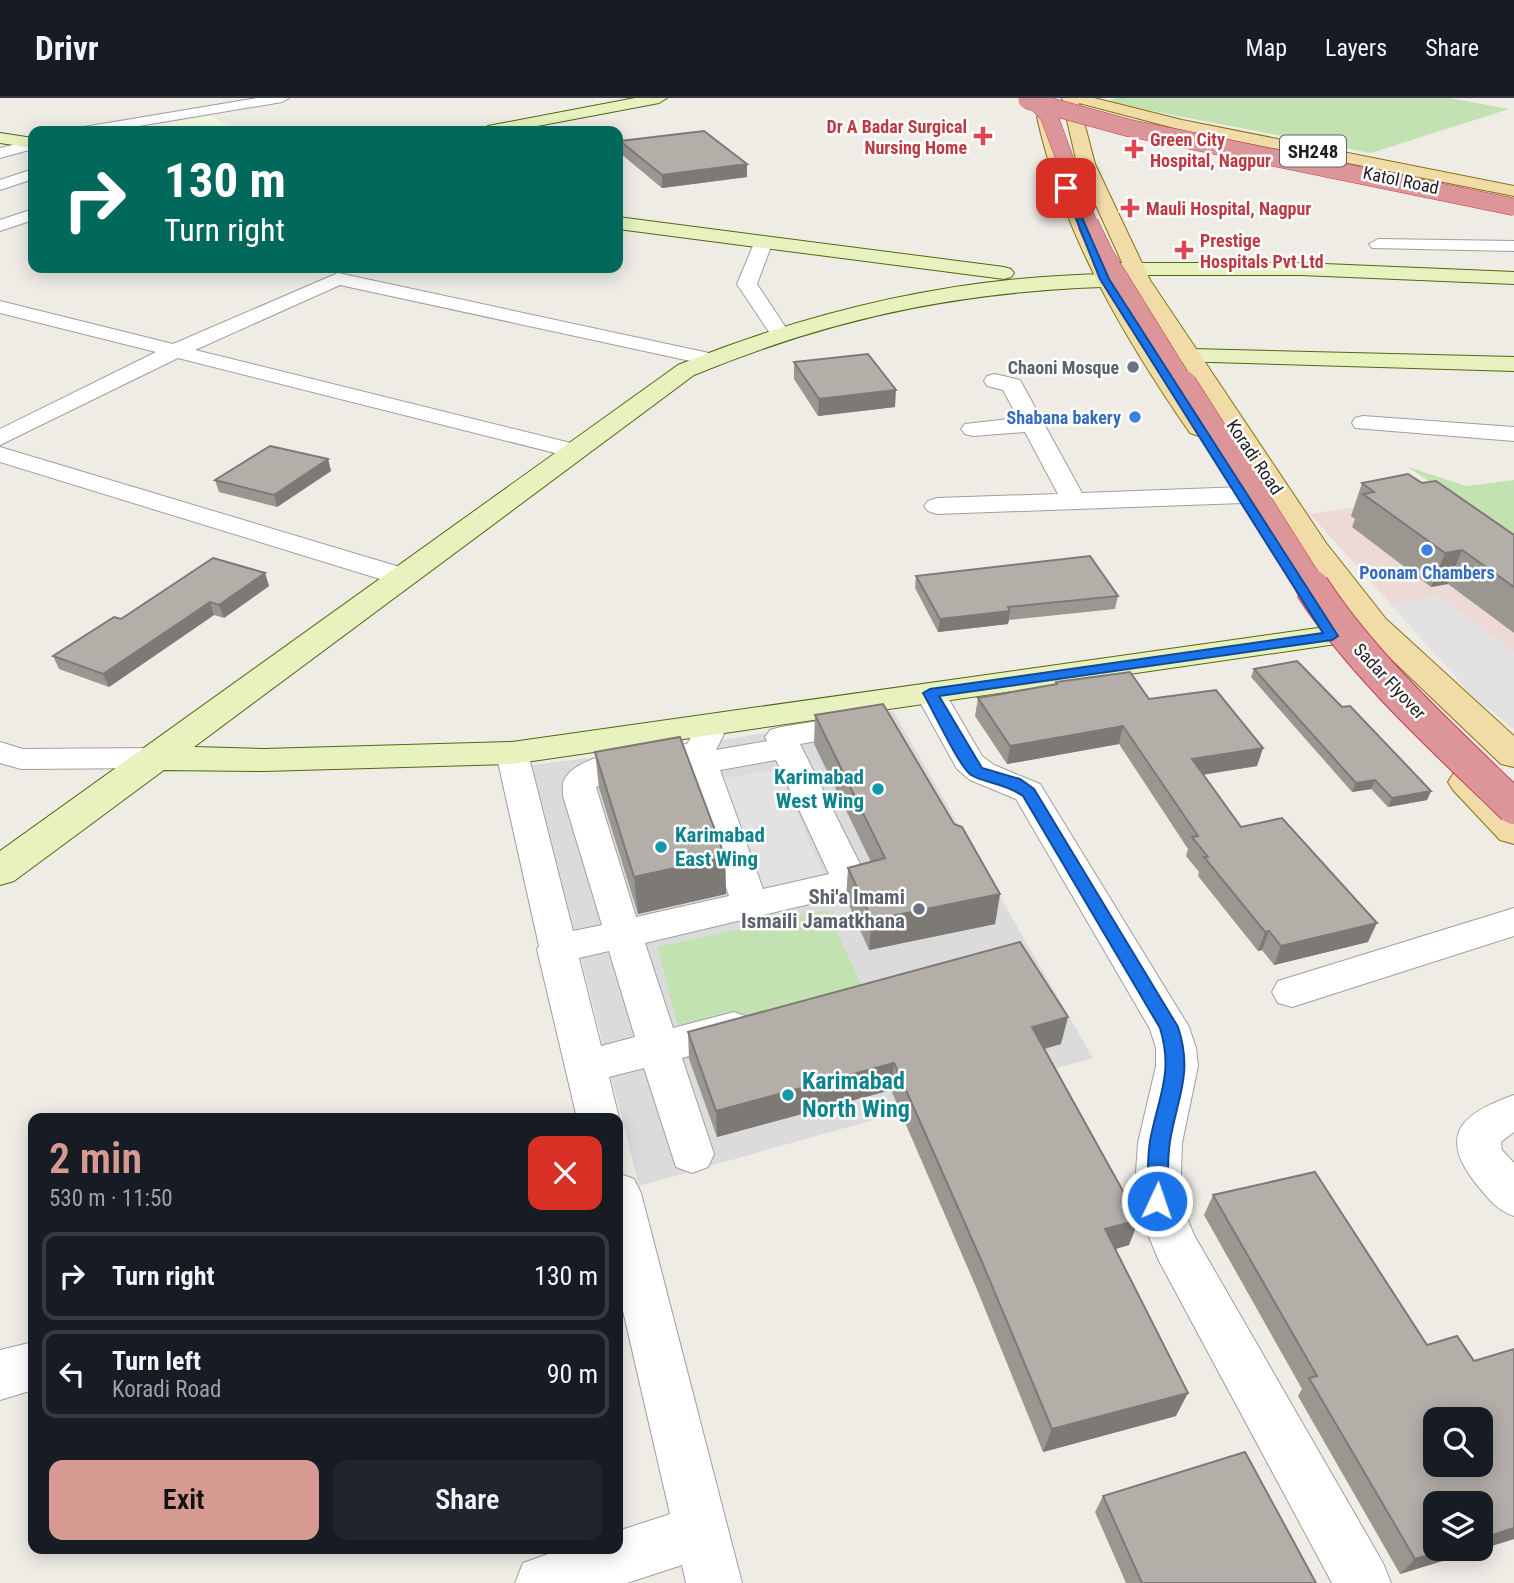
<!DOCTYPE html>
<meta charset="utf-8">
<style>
body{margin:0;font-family:"Roboto Condensed",sans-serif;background:#20242c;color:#f1f3f6;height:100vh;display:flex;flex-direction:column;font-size:26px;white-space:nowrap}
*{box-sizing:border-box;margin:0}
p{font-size:23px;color:#9ea1a6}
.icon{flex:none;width:38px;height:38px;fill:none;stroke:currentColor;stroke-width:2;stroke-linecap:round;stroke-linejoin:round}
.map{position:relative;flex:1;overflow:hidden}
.sheet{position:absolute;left:28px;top:1015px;width:595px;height:441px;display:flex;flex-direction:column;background:#171b24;border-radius:14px;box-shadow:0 4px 18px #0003}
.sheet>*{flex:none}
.banner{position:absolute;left:28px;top:28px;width:595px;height:147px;border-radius:14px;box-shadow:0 4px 18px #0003;background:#00695c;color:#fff;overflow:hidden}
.fabs{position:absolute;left:1423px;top:1309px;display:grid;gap:14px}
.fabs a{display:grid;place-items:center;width:70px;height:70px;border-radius:14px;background:#171b24;box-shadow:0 4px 18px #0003;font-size:35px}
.pin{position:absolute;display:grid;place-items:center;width:60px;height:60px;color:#fff;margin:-30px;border-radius:14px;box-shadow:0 4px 10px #0006}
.me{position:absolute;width:77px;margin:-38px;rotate:3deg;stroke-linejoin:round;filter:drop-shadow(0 0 5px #0008)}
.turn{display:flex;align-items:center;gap:24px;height:147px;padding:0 21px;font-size:32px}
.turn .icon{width:91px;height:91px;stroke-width:2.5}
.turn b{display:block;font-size:49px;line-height:60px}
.round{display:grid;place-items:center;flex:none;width:74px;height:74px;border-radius:14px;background:#20242c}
.head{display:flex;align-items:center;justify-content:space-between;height:119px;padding:0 21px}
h1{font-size:42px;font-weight:600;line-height:52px;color:#d69a92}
.action{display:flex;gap:14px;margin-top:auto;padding:14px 21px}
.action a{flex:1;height:80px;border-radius:14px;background:#d69a92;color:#111;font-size:28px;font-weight:600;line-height:80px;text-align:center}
.action a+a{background:#20242c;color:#f1f3f6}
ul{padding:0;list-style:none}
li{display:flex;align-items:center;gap:21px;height:88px;margin:0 14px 10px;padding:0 7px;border:4px solid #363941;border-radius:14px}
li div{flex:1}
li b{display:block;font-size:26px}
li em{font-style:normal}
header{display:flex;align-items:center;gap:42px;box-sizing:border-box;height:98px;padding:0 35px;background:#171b24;border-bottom:2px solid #363941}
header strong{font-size:33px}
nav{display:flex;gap:38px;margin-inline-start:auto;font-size:24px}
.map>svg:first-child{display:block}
</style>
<header>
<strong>Drivr</strong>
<nav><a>Map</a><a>Layers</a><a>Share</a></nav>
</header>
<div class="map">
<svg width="1514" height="1485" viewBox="0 0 1514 1485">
<rect width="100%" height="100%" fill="#eeece5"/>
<path fill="#dcdbdb" d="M 893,613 L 1093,960 L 639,1088 L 532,667 L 705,645 Z"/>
<path fill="#eddad6" d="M 1427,399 L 1514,460 L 1514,631 L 1473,598 L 1310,416 Z"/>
<path fill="#f7fbe1" d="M 211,18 L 232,30 L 212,33 L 118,33 Z"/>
<path fill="#c2e2b1" d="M 1117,0 L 1449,0 L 1509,11 L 1371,55 L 1105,4 Z
M 1408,369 L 1466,388 L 1514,382 L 1514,441 Z
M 827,812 L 865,895 L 680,936 L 657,849 Z"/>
<path fill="#e2e2e2" d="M 1440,498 L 1514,555 L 1514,631 L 1473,598 L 1390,506 Z
M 777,671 L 834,800 L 748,817 L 699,685 Z"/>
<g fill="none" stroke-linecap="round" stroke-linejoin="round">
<defs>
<path id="street" d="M 257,0 L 289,0 L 282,4 L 109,33 L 77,33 L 84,29 Z
M 33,42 L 33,51 L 0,60 L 0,50 Z
M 33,71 L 33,81 L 0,92 L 0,82 Z
M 33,111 L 33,122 L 0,133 L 0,122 Z
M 764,138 L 773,143 L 757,186 L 790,236 L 787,240 L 773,240 L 737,186 L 755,143 Z
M 1378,141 L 1514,143 L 1514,153 L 1372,150 L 1369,146 Z
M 338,175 L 709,255 L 716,257 L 720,261 L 716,265 L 709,267 L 340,187 L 195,252 L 583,348 L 587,353 L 583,358 L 575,360 L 178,260 L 0,347 L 0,331 L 156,254 L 0,215 L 0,203 L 173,246 Z
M 995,276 L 1020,282 L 1082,395 L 1243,389 L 1252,392 L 1256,397 L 1252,402 L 1243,405 L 937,416 L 928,413 L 924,408 L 928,403 L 937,400 L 1058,396 L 1025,334 L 973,338 L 965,336 L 961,331 L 965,326 L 1018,320 L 1003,292 L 987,288 L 984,283 L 987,278 Z
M 1363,318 L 1514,329 L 1514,343 L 1355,330 L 1352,325 L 1355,320 Z
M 0,349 L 413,473 L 417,479 L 413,485 L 403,487 L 393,485 L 0,364 Z
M 930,586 L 941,588 L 982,658 L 994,667 L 1040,686 L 1189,929 L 1196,950 L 1198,968 L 1182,1045 L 1180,1103 L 1194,1137 L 1383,1465 L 1391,1485 L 1332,1485 L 1159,1163 L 1134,1103 L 1138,1045 L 1156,968 L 1156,950 L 1150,931 L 1016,701 L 970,682 L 957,671 L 915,595 L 919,588 Z
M 862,616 L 873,619 L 878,626 L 873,633 L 800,646 L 869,784 L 864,793 L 645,845 L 673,930 L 734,914 L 748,919 L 754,930 L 748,941 L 682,960 L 714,1056 L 708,1069 L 692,1075 L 676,1069 L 644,970 L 609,979 L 619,1020 L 618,1024 L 618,1020 L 577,1020 L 537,851 L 539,848 L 496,655 L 501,648 L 512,645 L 523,648 L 528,655 L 573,833 L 602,827 L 563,698 C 563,692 562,687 564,682 C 579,652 658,649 687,646 L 697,629 L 708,626 L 719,629 L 724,636 L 716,652 L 767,643 L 765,639 L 770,632 L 781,629 ZM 776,662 L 829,776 L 763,791 L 720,672 ZM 686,667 L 729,798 L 636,819 L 596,689 L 626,674 ZM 609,853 L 635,939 L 601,948 L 579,860 Z
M 0,644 L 23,651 L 155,650 L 167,653 L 171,660 L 167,667 L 155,670 L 21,671 L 0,665 Z
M 1514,810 L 1514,838 L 1292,909 L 1278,905 L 1272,894 L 1278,883 Z
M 1514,997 L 1514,1034 L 1501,1044 L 1502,1052 L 1514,1065 L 1514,1118 C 1495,1111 1490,1102 1477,1087 C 1436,1036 1463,1015 1514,997 Z
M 618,1075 L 634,1081 L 641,1095 L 742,1485 L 686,1485 L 682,1467 L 627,1485 L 515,1485 L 523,1465 L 562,1451 L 618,1451 L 618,1433 L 670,1416 L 618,1191 Z
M 33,1244 L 33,1292 L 0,1302 L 0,1252 Z"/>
<path id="secondary" d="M 635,0 L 667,0 L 659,5 L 511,33 L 480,33 L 488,28 Z
M 0,35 L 33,40 L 33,50 L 0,45 Z
M 618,119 L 1004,169 L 1011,171 L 1014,175 L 1011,179 L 1004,181 L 618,131 Z
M 1114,165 L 1301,165 L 1514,174 L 1514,186 L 1301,177 L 1145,177 L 1150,182 L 1147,186 L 1140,188 C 979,190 844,215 694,277 L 194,649 L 264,651 L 512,644 L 1332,528 L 1343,531 L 1348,538 L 1343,545 L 512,666 L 264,673 L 164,672 L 14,783 L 0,787 L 0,753 L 678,267 C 816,211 960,178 1110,176 L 1104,171 L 1107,167 Z
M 1151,250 L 1514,259 L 1514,273 L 1143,262 L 1139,257 L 1143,252 Z"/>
<path id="primary" d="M 1062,0 L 1094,0 L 1182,22 L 1514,88 L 1514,98 L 1182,32 L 1079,5 L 1095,66 L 1150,182 L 1326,445 L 1386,521 L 1514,638 L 1514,669 L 1501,666 L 1364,535 L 1300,450 L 1130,182 L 1077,66 Z
M 1045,14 L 1053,19 C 1083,140 1143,228 1212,330 L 1208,335 L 1199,338 L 1190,335 C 1123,238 1063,136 1037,19 Z
M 1466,672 L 1479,676 L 1514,710 L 1514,746 L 1500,742 L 1453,692 L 1448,684 L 1453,676 Z"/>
</defs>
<use href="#street" stroke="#9f9f9f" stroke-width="2"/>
<use href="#secondary" stroke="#526812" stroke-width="2"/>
<use href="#primary" stroke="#867011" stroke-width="2"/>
<use href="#street" fill="#fff" fill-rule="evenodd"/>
<use href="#secondary" fill="#e8f2bf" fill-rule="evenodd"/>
<use href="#primary" fill="#f1dca7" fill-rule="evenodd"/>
<defs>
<path id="highway-bridge-far3" d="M 1033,0 L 1049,18 L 1089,127
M 1027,2 L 1129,30 L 1514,109"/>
<path id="highway-bridge-far2" d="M 1088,126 L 1103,157 L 1184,288"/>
<path id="highway-bridge-far1" d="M 1183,286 L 1313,491"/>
<path id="highway-bridge" d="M 1312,489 C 1363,568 1446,643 1514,709"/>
</defs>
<use href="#highway-bridge-far3" stroke="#c53955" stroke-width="18" stroke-linecap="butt"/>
<use href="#highway-bridge-far2" stroke="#c53955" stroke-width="22" stroke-linecap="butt"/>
<use href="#highway-bridge-far1" stroke="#c53955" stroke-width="28" stroke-linecap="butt"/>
<use href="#highway-bridge" stroke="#c53955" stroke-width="36" stroke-linecap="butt"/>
<use href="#highway-bridge-far3" stroke="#dc9699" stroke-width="17"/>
<use href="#highway-bridge-far2" stroke="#dc9699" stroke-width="21"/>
<use href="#highway-bridge-far1" stroke="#dc9699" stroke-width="27"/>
<use href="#highway-bridge" stroke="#dc9699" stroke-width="34"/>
</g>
<path fill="#9a9690" d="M 620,43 L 747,66 L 747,79 L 662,90 L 621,56 Z
M 794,264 L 895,309 L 818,318 L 794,281 Z
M 328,361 L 331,373 L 277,409 L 219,394 L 215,382 Z
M 1362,385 L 1422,385 L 1514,437 L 1514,535 L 1448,486 L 1431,489 L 1352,429 L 1355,421 L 1351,418 Z
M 265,475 L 269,488 L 224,520 L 214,517 L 109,589 L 59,571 L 53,558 Z
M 916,478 L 1118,498 L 1115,511 L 1009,522 L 1008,526 L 938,534 L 915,490 Z
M 1254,571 L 1342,609 L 1431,693 L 1427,702 L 1388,709 L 1371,691 L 1352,694 L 1251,579 Z
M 1056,584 L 1149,601 L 1263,650 L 1257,668 L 1203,677 L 1241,729 L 1368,844 L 1274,867 L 1262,852 L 1258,853 L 1198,778 L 1199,774 L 1186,758 L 1188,751 L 1119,646 L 1007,666 L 975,618 L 978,600 L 1056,586 Z
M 815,617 L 954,726 L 1000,796 L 995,826 L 869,852 L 846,800 L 848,770 L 871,764 L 814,646 Z
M 595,654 L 725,759 L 726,796 L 638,816 L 599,690 Z
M 688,934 L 1061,946 L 1045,951 L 1129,1147 L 1116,1151 L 1176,1318 L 1043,1354 L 976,1189 L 891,992 L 717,1039 L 689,961 Z
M 1213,1097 L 1427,1247 L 1474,1263 L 1514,1441 L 1400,1476 L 1298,1298 L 1302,1291 L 1204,1117 Z
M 1103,1398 L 1316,1485 L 1126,1485 L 1095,1414 Z"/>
<path fill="#7d7a76" d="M 747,66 L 747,79 L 662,90 L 662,77 Z
M 896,292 L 895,309 L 818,318 L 819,301 Z
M 328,361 L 331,373 L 277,409 L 274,397 Z
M 1462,452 L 1448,486 L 1431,489 L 1445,455 Z
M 265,475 L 269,488 L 224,520 L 219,507 Z
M 210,504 L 214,517 L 109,589 L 103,576 Z
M 1010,513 L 1008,526 L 938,534 L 940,521 Z
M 1123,628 L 1119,646 L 1007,666 L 1010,648 Z
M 1263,650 L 1257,668 L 1186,679 L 1192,661 Z
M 1375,682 L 1371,691 L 1352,694 L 1356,685 Z
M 1431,693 L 1427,702 L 1388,709 L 1392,700 Z
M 725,759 L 726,796 L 638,816 L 634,779 Z
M 1000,796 L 995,826 L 869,852 L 872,822 Z
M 1377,825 L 1368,844 L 1274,867 L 1281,848 Z
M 1269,833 L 1262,852 L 1258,853 L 1265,834 Z
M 1068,919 L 1061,946 L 1026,955 L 1032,929 Z
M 894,965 L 891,992 L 717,1039 L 716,1013 Z
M 1139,1122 L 1129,1147 L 1097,1156 L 1105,1131 Z
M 1188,1295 L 1176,1318 L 1043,1354 L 1052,1331 Z
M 1514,1430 L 1514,1441 L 1400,1476 L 1415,1461 L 1448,1451 L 1480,1451 L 1480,1441 Z"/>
<path fill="#b3aea8" stroke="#7d7a76" stroke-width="2" fill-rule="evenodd" d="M 704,33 L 747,66 L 662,77 L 620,43 Z
M 868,256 L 896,292 L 819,301 L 794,264 Z
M 270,348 L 328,361 L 274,397 L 215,382 Z
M 1408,376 L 1422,385 L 1436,383 L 1514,437 L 1514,489 L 1462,452 L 1445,455 L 1363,396 L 1374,394 L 1362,385 Z
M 1090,458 L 1118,498 L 1008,509 L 1010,513 L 940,521 L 916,478 Z
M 213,460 L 265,475 L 219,507 L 210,504 L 103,576 L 53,558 L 114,519 L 121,521 Z
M 1297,563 L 1342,609 L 1350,608 L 1431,693 L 1392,700 L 1375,682 L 1356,685 L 1254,571 Z
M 1130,574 L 1149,601 L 1216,592 L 1263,650 L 1192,661 L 1241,729 L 1282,720 L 1377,825 L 1281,848 L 1269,833 L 1265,834 L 1204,759 L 1208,759 L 1192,739 L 1198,738 L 1123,628 L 1010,648 L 978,600 L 1057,586 L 1056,584 Z
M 883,606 L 954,726 L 962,729 L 1000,796 L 872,822 L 848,770 L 885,760 L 815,617 Z
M 680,639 L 725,759 L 634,779 L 595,654 Z
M 1020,844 L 1068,919 L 1032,929 L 1139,1122 L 1105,1131 L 1188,1295 L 1052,1331 L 982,1164 L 894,965 L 716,1013 L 688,934 Z
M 1315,1074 L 1427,1247 L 1457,1238 L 1474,1263 L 1514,1251 L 1514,1430 L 1480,1441 L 1480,1405 L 1435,1405 L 1435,1451 L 1448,1451 L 1415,1461 L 1309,1280 L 1317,1278 L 1213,1097 ZM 1435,1321 L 1480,1321 L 1480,1367 L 1435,1367 Z
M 1245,1354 L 1316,1485 L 1142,1485 L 1103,1398 Z"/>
<path fill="#1a73e8" stroke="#114b97" stroke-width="2" d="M 1063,88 L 1069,90 L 1109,181 L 1338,538 L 1332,542 L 939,598 L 982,670 L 1020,681 L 1034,691 L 1178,929 C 1193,975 1178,997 1170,1043 C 1167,1062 1168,1083 1168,1103 L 1165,1110 L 1157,1113 L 1150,1110 L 1147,1103 C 1148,1084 1147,1062 1150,1043 C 1158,999 1174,976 1160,930 L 1023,698 C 1005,685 984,685 971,677 C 958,667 933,612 923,595 L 930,591 L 1323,535 L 1100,181 Z"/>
<g fill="#e0444e" stroke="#fff" stroke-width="2.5">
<path d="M979.5 27.5h7v7h7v7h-7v7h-7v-7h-7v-7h7z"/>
<path d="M1130.5 40.5h7v7h7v7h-7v7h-7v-7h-7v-7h7z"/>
<path d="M1126.5 99.5h7v7h7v7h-7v7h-7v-7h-7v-7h7z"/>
<path d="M1180.5 141.5h7v7h7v7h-7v7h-7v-7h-7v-7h7z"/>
</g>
<g fill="#6b7280" stroke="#fff" stroke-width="2.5">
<circle cx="1133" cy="269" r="7"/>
<circle cx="919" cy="811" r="7"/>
</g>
<g fill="#3f7fe0" stroke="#fff" stroke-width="2.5">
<circle cx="1135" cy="319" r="7"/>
<circle cx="1427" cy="452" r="7"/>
</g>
<g fill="#0f9aa8" stroke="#fff" stroke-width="2.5">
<circle cx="878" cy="691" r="7"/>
<circle cx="661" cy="749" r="7"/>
<circle cx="788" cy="997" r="7"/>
</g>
<g text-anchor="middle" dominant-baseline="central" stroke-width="5" stroke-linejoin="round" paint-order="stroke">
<g font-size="18" font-weight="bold" fill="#be3a42" stroke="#fff" text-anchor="start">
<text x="967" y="28" text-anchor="end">Dr A Badar Surgical<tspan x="967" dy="21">Nursing Home</tspan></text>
<text x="1150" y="41">Green City<tspan x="1150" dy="21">Hospital, Nagpur</tspan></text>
<text x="1146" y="110">Mauli Hospital, Nagpur</text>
<text x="1200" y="142">Prestige<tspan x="1200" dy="21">Hospitals Pvt Ltd</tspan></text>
</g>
<g font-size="18" fill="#1e1e1e" stroke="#fff">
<text transform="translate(1401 82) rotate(12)">Katol Road</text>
<text transform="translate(1255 359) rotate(56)">Koradi Road</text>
<text transform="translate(1390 583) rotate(47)">Sadar Flyover</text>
</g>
<g font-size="18" font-weight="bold" fill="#5b616d" stroke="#fff" text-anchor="end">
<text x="1119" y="269">Chaoni Mosque</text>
</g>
<g font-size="18" font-weight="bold" fill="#366cbe" stroke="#fff" text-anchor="end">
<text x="1121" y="319">Shabana bakery</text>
<text x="1427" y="474" text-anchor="middle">Poonam Chambers</text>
</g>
<rect fill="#fff" stroke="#626262" stroke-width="2" x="1280" y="37.5" width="66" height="31" rx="5"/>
<g font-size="19" font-weight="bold" fill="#1e1e1e">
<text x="1313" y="53">SH248</text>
</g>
<g font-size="21" font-weight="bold" fill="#0d838f" stroke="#fff" text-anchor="end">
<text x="864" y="679">Karimabad<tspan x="864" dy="24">West Wing</tspan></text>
<text x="675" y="737" text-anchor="start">Karimabad<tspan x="675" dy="24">East Wing</tspan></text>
</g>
<g font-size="21" font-weight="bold" fill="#5b616d" stroke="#fff" text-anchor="end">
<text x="905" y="799">Shi'a Imami<tspan x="905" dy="24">Ismaili Jamatkhana</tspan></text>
</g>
<g font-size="24" font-weight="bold" fill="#0d838f" stroke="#fff" text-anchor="start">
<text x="802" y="983">Karimabad<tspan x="802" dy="28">North Wing</tspan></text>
</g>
</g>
</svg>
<div class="fabs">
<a><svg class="icon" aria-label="search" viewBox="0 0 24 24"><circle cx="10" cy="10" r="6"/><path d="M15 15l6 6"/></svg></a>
<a><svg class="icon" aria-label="layers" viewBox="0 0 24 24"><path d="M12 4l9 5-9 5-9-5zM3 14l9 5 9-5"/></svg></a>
</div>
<div class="pin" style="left:1066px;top:90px;background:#d93025"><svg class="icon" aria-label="arrive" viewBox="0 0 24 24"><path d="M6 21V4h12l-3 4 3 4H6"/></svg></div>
<svg class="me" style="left:1157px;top:1103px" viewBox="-20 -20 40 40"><circle r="17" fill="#1a73e8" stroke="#fff" stroke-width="3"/><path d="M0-11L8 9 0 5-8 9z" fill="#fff"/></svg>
<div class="banner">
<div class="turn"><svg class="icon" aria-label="right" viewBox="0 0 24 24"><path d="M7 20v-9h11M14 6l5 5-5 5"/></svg><div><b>130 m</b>Turn right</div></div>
</div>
<section class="sheet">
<div class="head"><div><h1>2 min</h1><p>530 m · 11:50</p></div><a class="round" style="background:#d93025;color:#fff"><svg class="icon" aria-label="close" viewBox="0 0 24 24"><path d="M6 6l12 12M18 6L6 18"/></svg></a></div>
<ul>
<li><svg class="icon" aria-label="right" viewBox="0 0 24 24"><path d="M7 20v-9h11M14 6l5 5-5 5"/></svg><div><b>Turn right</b></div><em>130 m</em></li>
<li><svg class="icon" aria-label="left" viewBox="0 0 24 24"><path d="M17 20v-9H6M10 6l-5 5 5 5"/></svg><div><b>Turn left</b><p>Koradi Road</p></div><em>90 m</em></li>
</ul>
<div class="action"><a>Exit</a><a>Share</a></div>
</section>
</div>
